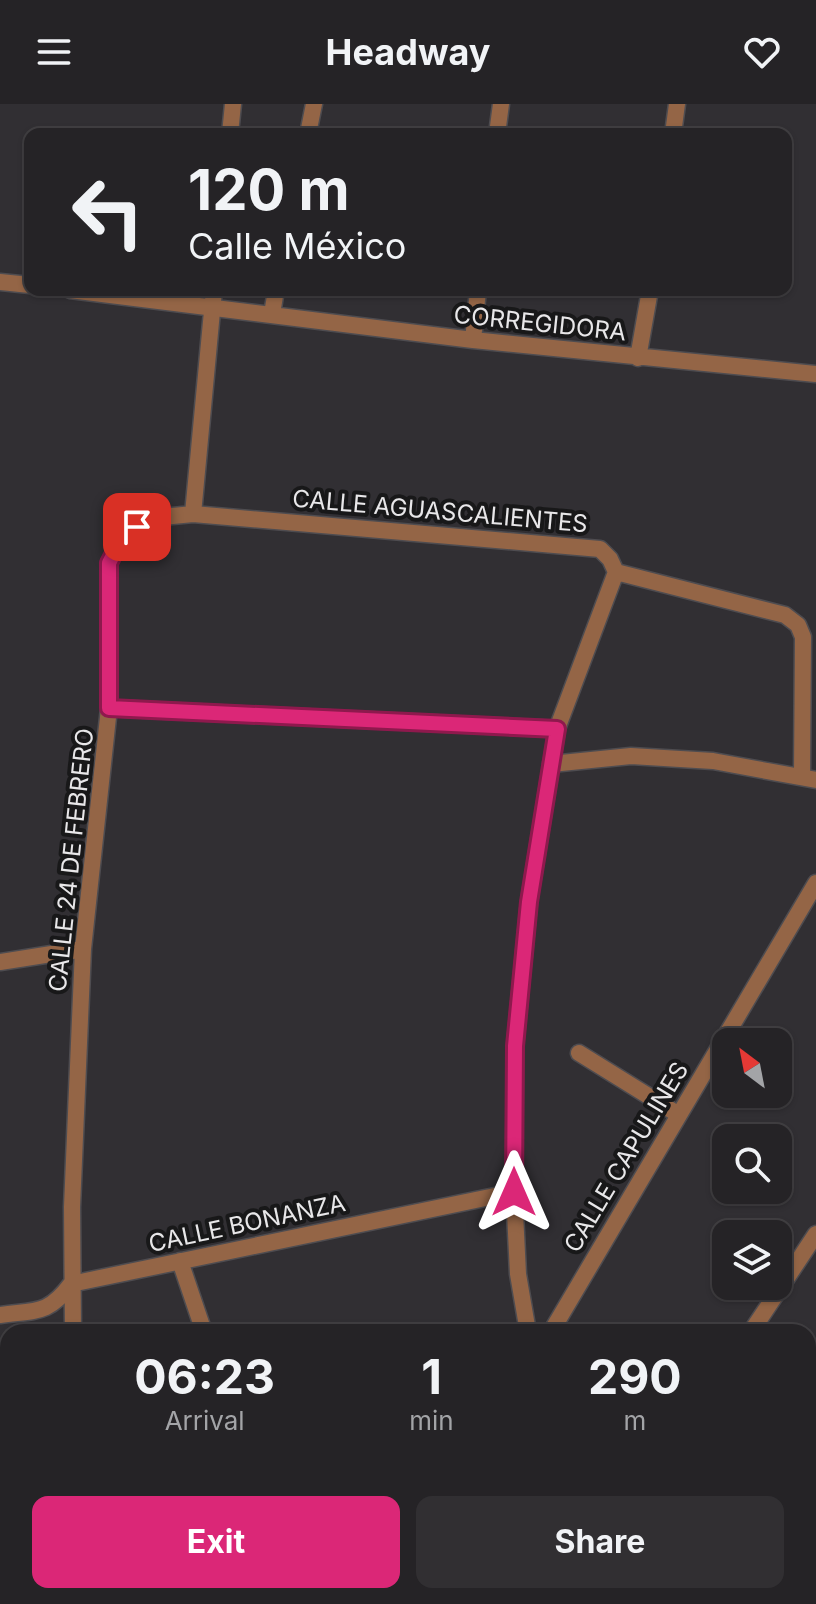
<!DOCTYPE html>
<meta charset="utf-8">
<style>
body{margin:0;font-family:Inter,sans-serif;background:#312f32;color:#f1f3f6;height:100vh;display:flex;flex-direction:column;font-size:30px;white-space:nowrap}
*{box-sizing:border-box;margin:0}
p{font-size:26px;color:#a3a4a7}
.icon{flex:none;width:44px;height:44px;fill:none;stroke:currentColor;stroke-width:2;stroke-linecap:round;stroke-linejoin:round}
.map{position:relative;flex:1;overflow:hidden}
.details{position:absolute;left:0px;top:1220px;width:816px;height:280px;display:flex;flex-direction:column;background:#252326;border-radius:24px 24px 0 0;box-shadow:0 2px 6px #0004,0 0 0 2px #424043}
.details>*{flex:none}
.guide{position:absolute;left:24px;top:24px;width:768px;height:168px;border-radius:16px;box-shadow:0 2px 6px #0004,0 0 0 2px #424043;background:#252326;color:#f1f3f6;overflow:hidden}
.needle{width:52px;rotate:328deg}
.tools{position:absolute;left:712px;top:924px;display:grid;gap:16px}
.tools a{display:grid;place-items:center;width:80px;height:80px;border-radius:16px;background:#252326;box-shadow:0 2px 6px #0004,0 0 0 2px #424043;font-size:40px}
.pin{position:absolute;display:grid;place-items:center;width:68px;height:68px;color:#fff;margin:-34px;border-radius:16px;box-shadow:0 4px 12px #0006}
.me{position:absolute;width:88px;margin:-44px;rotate:0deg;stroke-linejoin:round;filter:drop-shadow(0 0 6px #0008)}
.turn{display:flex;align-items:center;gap:28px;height:168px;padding:0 32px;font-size:36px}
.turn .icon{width:104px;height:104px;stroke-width:2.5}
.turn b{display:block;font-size:56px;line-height:68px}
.eta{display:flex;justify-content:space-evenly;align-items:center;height:136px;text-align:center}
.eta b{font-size:48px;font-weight:700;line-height:56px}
.action{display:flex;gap:16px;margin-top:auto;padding:16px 32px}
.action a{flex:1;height:92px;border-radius:16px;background:#db2777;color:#fff;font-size:32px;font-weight:700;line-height:92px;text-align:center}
.action a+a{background:#312f32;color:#f1f3f6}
header{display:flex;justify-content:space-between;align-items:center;height:104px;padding:0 32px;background:#252326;font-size:36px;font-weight:700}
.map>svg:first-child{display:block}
</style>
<header><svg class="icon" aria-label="menu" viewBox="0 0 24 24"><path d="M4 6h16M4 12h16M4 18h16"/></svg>Headway<svg class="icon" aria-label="heart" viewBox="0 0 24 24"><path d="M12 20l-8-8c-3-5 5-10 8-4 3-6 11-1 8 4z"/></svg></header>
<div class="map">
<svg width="816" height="1500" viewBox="0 0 816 1500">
<rect width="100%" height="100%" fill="#312f33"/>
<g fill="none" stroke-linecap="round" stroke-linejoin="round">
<defs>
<path id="minor" d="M 230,30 L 233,0
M 308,30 L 314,0
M 497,30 L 501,0
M 673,30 L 677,0
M 0,178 L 30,181
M 70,186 L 473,236 L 816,270
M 272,210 L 276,186
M 473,236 L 478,186
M 638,254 L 650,186
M 193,410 L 214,186
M 616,468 L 785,511 L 798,521 L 803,533 L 802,672
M 109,604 L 557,625
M 551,660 L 631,652 L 713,657 L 816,676
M 0,858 L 83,845
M 579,949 L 679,1011
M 180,1157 L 204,1228
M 0,1211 C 36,1206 48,1211 71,1180 L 514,1088
M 73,1228 L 72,1103 L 83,845 L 109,604 L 109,459 L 123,432 L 152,414 L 193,410 L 600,445 L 610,455 L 616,468
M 528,1228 L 518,1170 L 514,1088 L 515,942 L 529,798 L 557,625 L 616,468
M 551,1228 L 816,779
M 751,1228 L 816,1130
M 90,1492 L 91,1500
M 291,1492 L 294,1500
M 473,1492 L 474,1500
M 571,1492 L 572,1500
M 536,1500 L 560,1492"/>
<path id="tertiary" d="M 808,1476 L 816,1465
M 789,1500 L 795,1492"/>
</defs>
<use href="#minor" stroke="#4e4c50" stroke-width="19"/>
<use href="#tertiary" stroke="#4e4c50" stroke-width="19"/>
<use href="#minor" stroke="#946546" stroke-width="16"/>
<use href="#tertiary" stroke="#946546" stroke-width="16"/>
</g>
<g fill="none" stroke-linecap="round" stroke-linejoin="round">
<defs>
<path id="route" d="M 137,423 L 123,432 L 109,459 L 109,604 L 557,625 L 529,798 L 515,942 L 514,1088"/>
</defs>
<use href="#route" stroke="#8e194d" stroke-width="20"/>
<use href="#route" stroke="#db2777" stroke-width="14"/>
</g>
<g text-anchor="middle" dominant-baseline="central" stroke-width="8" stroke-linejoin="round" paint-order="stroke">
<g font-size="24" fill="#e8e7e9" stroke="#181819">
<text transform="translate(540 219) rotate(6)">CORREGIDORA</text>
<text transform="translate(440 407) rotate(5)">CALLE AGUASCALIENTES</text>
<text transform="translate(71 756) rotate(-84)">CALLE 24 DE FEBRERO</text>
<text transform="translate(626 1053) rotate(-59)">CALLE CAPULINES</text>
<text transform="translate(247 1119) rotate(-12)">CALLE BONANZA</text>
</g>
</g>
</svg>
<div class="tools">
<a><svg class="needle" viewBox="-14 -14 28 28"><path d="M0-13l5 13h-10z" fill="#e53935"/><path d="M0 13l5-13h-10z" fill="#a3a4a7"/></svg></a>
<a><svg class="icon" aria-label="search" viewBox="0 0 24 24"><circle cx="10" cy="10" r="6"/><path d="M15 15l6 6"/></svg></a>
<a><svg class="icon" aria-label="layers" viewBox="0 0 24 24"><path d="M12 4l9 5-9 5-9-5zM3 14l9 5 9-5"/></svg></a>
</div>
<div class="pin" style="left:137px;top:423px;background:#d93025"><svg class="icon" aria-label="arrive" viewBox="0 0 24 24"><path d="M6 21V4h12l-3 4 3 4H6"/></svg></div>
<svg class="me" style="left:514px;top:1088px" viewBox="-20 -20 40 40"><path d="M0-17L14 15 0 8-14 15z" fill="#db2777" stroke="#fff" stroke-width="4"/></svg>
<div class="guide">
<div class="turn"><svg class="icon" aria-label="left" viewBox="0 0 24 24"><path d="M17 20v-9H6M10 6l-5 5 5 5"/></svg><div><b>120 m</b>Calle México</div></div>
</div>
<section class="details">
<div class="eta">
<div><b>06:23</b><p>Arrival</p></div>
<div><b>1</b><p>min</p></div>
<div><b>290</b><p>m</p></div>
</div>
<div class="action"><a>Exit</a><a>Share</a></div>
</section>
</div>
